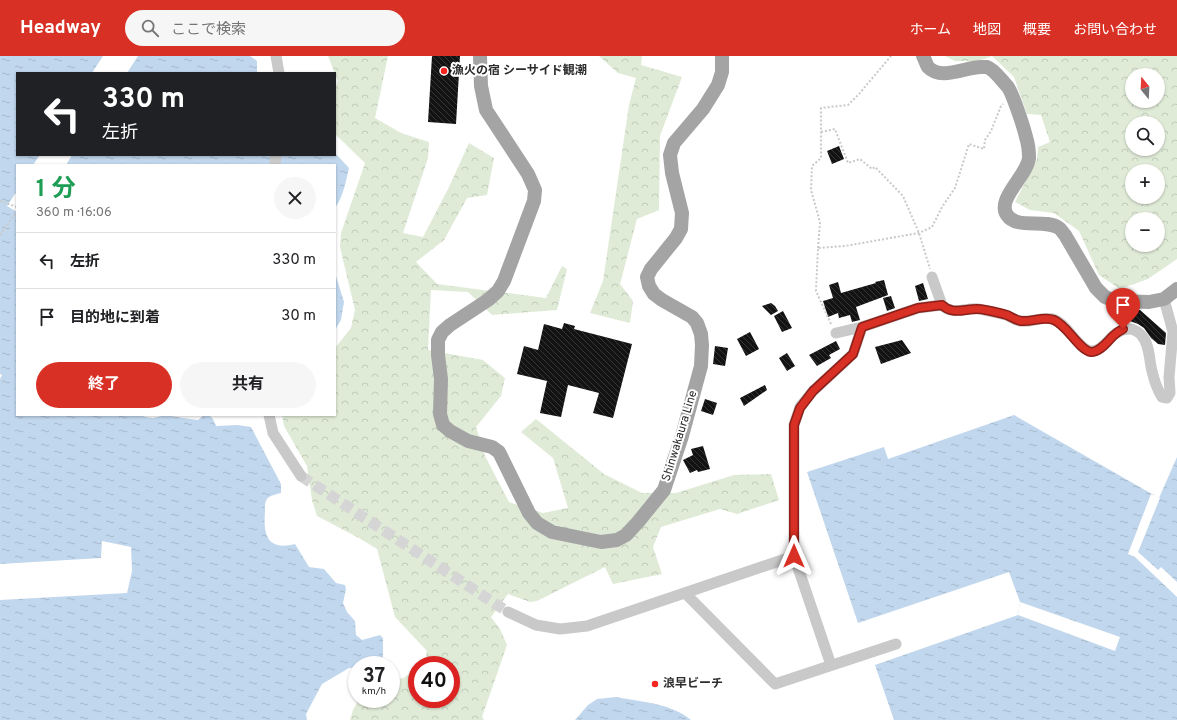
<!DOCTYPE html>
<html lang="ja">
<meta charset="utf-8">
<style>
body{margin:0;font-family:Overpass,"Noto Sans JP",sans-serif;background:#f6f6f6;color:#202124;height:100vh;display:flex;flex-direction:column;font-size:15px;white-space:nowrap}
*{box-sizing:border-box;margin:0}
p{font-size:13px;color:#757577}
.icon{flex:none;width:22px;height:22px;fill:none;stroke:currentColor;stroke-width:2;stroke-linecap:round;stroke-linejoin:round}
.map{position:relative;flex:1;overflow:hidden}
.side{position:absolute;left:16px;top:108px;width:320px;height:252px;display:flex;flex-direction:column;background:#fff;border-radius:0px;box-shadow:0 1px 3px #0004}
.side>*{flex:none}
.hud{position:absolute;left:16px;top:16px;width:320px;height:84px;border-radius:0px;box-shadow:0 1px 3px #0004;background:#202124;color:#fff;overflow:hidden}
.needle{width:26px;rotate:342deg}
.buttons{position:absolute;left:1125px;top:12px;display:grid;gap:8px}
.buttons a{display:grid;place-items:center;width:40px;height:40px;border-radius:50%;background:#fff;box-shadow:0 1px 3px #0004;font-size:20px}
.speed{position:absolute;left:348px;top:600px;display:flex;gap:8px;font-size:20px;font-weight:700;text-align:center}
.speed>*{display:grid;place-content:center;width:52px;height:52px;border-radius:50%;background:#fff;box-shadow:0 1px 3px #0004;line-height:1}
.speed small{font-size:10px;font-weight:400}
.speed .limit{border:6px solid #d22;background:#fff;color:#111}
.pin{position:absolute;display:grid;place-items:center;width:34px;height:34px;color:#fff;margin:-41px -17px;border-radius:50% 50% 50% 0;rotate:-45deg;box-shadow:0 0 4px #0007}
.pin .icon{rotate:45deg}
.me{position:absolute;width:44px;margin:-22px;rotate:0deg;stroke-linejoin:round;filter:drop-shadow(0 0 3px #0008)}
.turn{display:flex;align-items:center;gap:14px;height:84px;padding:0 20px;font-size:18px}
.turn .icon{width:52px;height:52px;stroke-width:2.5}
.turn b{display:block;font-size:28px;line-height:34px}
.round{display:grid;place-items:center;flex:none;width:42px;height:42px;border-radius:21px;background:#f6f6f6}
.headline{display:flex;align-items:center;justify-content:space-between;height:68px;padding:0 20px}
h1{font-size:24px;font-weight:700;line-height:30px;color:#1e9e55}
.button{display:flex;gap:8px;margin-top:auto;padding:8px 20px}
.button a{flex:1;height:46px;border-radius:24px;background:#d93025;color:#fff;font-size:16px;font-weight:700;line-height:46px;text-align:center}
.button a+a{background:#f6f6f6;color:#202124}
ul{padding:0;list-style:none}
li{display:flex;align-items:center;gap:12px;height:56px;padding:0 20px;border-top:1px solid #e0e0e0}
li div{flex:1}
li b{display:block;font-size:15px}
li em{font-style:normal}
header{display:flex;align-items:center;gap:24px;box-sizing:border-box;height:56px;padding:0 20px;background:#d93025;color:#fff}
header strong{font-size:19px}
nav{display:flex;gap:22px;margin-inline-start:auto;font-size:14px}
.search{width:280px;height:36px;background:#f6f6f6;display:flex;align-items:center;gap:10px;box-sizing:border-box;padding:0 14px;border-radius:22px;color:#757577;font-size:15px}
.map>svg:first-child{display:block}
</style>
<header>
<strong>Headway</strong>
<div class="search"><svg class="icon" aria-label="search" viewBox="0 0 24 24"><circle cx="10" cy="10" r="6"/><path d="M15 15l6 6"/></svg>ここで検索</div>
<nav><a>ホーム</a><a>地図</a><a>概要</a><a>お問い合わせ</a></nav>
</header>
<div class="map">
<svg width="1177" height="664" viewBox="0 0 1177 664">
<defs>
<pattern id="forest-crowns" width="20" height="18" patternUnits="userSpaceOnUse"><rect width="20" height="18" fill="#e0ebd7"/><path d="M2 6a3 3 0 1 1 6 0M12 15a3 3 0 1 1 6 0" fill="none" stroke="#c0cab9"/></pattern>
<pattern id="water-ripples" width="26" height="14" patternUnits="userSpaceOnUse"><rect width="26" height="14" fill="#c1d7ed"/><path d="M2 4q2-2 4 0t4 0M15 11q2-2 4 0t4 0" fill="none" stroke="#a6b9cb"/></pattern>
<pattern id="building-back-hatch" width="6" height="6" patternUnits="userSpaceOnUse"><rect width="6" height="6" fill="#131313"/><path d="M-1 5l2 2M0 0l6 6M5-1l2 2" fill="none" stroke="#363636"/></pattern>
</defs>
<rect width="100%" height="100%" fill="#fff"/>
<path fill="url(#forest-crowns)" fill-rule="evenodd" d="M 328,0 L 388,0 L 375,62 L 401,77 L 429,86 L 428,102 L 403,177 L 423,181 L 449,131 L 469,87 L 494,102 L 487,139 L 467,142 L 444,184 L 416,206 L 437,228 L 546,242 L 562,210 L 567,213 L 557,254 L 492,259 L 468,236 L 431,234 L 428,294 L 483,304 L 505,322 L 501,340 L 476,371 L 485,400 L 509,446 L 543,457 L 568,452 L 553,402 L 521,376 L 536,363 L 604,418 L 642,437 L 676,437 L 734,419 L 771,418 L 779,444 L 737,458 L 720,453 L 661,471 L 653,491 L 662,518 L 613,528 L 605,511 L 537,545 L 530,546 L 508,538 L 491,561 L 500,573 L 507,589 L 482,661 L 484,664 L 350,664 L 353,654 L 359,643 L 391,643 L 391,624 L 404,622 L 417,611 L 417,643 L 451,643 L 451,609 L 420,609 L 425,605 L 427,595 L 395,561 L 377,493 L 359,482 L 317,460 L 312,444 L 307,410 L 284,370 L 282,359 L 335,359 L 335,292 L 351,272 L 355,254 L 340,191 L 341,177 L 365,107 L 336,79 L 335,75 L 335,34 L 338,25 Z
M 599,0 L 642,0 L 641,9 L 682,21 L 660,80 L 659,154 L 637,163 L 620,228 L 633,245 L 630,267 L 590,257 L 603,225 L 629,49 L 636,22 L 618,17 Z
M 945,0 L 1177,0 L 1177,203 L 1148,223 L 1120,233 L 1099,219 L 1079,175 L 1054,157 L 1030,154 L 1015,146 L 1037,103 L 1038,91 L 1050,86 L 1041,59 L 1027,58 L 1014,21 L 992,0 L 978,5 L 955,5 ZM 1132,19 L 1158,19 L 1158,45 L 1132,45 ZM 1132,67 L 1158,67 L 1158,93 L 1132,93 ZM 1132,115 L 1158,115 L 1158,141 L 1132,141 ZM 1132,163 L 1158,163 L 1158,189 L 1132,189 Z"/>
<path fill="url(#water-ripples)" d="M 0,0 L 103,0 L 92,17 L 17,17 L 17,99 L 40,99 L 33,109 L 17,109 L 17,135 L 7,150 L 17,156 L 17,359 L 141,359 C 155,366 157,358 169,360 C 179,361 188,363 198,364 L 204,359 L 209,359 L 213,363 L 216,370 L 237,369 L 251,371 L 281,428 L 281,437 C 277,438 272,439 269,441 C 264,445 265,451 265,456 C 263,480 268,495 295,488 L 309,511 L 324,513 L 336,527 L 345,529 L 346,533 L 343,547 L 347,556 L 355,565 L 356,579 L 362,584 L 380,579 L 383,582 L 383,609 L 357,609 L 357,612 L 349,612 L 322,628 L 306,658 L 307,664 L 0,664 L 0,323 L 2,319 L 0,318 Z
M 138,0 L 250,0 L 257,5 L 257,17 L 127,17 Z
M 335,97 L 349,112 C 346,125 343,141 335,152 L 335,109 L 66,109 L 72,99 L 335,99 Z
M 335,217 L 344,246 L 341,264 L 335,274 Z
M 1014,359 L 1159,442 L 1177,401 L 1177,664 L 894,664 L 875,609 L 1018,559 L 1020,546 L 1009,516 L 858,567 L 807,416 L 884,391 L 888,403 Z
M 616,641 C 641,646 671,647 691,664 L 575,664 L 588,649 L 597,643 Z"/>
<path fill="#fff" d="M 1151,438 L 1160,442 L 1138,496 L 1158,514 L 1161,511 L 1177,526 L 1177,541 L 1135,501 L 1128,498 Z
M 102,485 L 131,491 L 132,515 L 127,537 L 0,544 L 0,508 L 101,502 Z
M 1020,546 L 1120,581 L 1115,595 L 1018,559 Z"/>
<path fill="url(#building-back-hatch)" d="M 432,0 L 460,0 L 456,68 L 428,66 Z
M 839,90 L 844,103 L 832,108 L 827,95 Z
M 884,224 L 888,239 L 856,251 L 860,264 L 852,266 L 850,259 L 839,262 L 838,257 L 828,261 L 823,245 L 833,242 L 829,229 L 838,226 L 841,237 L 876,227 L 875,226 Z
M 923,227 L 928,243 L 919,245 L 915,230 Z
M 891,240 L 895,252 L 887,255 L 883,242 Z
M 771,247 L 775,250 L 778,255 L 771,259 L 762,250 Z
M 1126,254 L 1140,254 L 1166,277 L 1165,289 L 1158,288 L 1151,282 L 1144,272 L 1138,268 L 1130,265 L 1121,257 Z
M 783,255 L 792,272 L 782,276 L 774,260 Z
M 564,267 L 575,270 L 574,273 L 632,288 L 613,362 L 593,357 L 599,337 L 568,329 L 561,361 L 540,357 L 547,325 L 517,318 L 524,290 L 538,294 L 544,268 L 562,273 Z
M 750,276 L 759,293 L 746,300 L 737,283 Z
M 902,284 L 911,297 L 881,308 L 875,291 Z
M 836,285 L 840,293 L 829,299 L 831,302 L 817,310 L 809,299 Z
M 715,290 L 728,292 L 725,310 L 713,308 Z
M 787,297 L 795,310 L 787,315 L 779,302 Z
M 765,329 L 767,334 L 744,350 L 740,342 Z
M 705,343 L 717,347 L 713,359 L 701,355 Z
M 703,390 L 710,413 L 698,416 L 697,414 L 690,417 L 683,404 L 693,399 L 691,393 Z"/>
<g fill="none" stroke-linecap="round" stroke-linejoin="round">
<path stroke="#d5d5d5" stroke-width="11" stroke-dasharray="11 5.5" stroke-linecap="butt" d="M 301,420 L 508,556"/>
<path stroke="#c9c9c9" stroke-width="2" stroke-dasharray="2 2" stroke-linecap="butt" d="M 821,76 L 835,73 L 848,107 L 860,103 L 872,113 L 875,111 L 903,140 L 919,177 L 930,213
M 0,145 L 17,151
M 0,179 L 17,155
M 818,192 L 820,166 L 811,134 L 812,110 L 821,102 L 821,52 L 848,49 L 859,38 L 891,0
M 831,268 L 816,235 L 818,192 L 845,190 L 919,177 L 932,171 L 942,151 L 955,132 L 969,88 L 984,93 L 985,84 L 991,75 L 1001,50 L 1003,48"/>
<path stroke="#c9c9c9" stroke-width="11" d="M 276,0 L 279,17
M 275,109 L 276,99
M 932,221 L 942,249
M 836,277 L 862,271
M 269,359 L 273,377 L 301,420
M 685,537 L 775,628 L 896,588
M 508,556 L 536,569 L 560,573 L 587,570 L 794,500
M 831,609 L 794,500 L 794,369 L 800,351 L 813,335 L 853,298 L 862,271 L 918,252 L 942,249 C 953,260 966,251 979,253 C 988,255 997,257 1006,259 C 1011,261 1015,264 1020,265 C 1031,267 1042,260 1053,263 C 1067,267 1080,296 1092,295 C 1106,295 1110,273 1130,273 C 1134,273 1140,277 1142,280 C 1150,289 1149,304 1152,315 C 1154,324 1157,333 1162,341 L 1167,342 L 1170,337 L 1169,321 L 1173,276 L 1164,243"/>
<path stroke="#a4a4a4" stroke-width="14" d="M 480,0 L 481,30 L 486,54 L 528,118 L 535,134 L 534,145 L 504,225 L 498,235 L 488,244 L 450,269 L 442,276 L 438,284 L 438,299 L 441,323 L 440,358 L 443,369 L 450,375 L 468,385 L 492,391 L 499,396 L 529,457 L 537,467 L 552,476 L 601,486 L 617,484 L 626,479 L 638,466 L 664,434 L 682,380 L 701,310 L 702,289 L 701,278 L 697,267 L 692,261 L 662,244 L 654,238 L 649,230 L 647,221 L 651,213 L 676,182 L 681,173 L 682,157 L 672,117 L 670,99 L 674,87 L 703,53 L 718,29 L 722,16 L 722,0
M 923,0 C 925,3 926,8 928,11 C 941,25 965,11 981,11 C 982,11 986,11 987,11 C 995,14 1001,24 1007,30 C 1012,35 1024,72 1026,81 C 1028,87 1029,96 1029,102 C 1027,120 996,143 1007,159 C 1017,174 1044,162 1059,172 C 1061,173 1063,177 1065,179 L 1096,232 L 1105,241 L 1115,245 L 1149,246 L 1164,243 L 1177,233"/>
</g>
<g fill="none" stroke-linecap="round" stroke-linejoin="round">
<defs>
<path id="route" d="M 794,500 L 794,369 L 800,352 L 813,335 L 853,298 L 862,271 L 918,252 L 942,249 C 952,259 964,253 977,253 C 985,253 999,257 1007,259 C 1011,261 1016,264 1021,265 C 1032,266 1044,260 1054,264 C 1067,269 1079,294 1091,296 C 1100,296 1107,286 1113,280 C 1116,277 1119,275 1123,273"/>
</defs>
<use href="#route" stroke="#8d1f18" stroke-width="10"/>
<use href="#route" stroke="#d93025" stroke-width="7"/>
</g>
<g fill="#f2261e" stroke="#fff" stroke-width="1.5">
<circle cx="444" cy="15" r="4"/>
<circle cx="655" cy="628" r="4"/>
</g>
<g text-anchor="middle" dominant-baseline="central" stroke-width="4" stroke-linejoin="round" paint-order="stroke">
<g font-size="12" font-weight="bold" fill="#2c2c2c" stroke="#fff" text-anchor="start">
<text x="452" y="15">漁火の宿 シーサイド観潮</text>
<text x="663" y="628">浪早ビーチ</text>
</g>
<g font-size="12" fill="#2c2c2c" stroke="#fff">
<text transform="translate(680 380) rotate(-73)">Shinwakaura Line</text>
</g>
</g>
</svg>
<div class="buttons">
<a><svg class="needle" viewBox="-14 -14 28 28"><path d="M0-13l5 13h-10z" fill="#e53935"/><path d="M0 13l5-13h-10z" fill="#757577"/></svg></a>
<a><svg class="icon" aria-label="search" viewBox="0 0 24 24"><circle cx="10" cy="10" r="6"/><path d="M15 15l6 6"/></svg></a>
<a>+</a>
<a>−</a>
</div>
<div class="speed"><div>37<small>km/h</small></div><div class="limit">40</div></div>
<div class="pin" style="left:1123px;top:273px;background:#d93025"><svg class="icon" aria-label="arrive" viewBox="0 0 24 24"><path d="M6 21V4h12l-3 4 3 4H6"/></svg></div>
<svg class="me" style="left:794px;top:500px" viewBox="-20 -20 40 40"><path d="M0-17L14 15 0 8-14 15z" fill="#d93025" stroke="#fff" stroke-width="4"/></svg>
<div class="hud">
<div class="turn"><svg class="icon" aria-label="left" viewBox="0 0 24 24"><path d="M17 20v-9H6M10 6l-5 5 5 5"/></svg><div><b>330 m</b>左折</div></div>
</div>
<section class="side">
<div class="headline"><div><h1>1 分</h1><p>360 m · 16:06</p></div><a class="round"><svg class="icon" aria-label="close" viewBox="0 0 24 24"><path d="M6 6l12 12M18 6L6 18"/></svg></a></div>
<ul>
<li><svg class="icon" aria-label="left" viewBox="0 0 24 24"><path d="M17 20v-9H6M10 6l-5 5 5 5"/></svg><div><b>左折</b></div><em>330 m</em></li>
<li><svg class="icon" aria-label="arrive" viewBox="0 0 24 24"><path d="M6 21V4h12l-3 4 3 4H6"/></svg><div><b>目的地に到着</b></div><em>30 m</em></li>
</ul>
<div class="button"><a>終了</a><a>共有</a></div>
</section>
</div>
